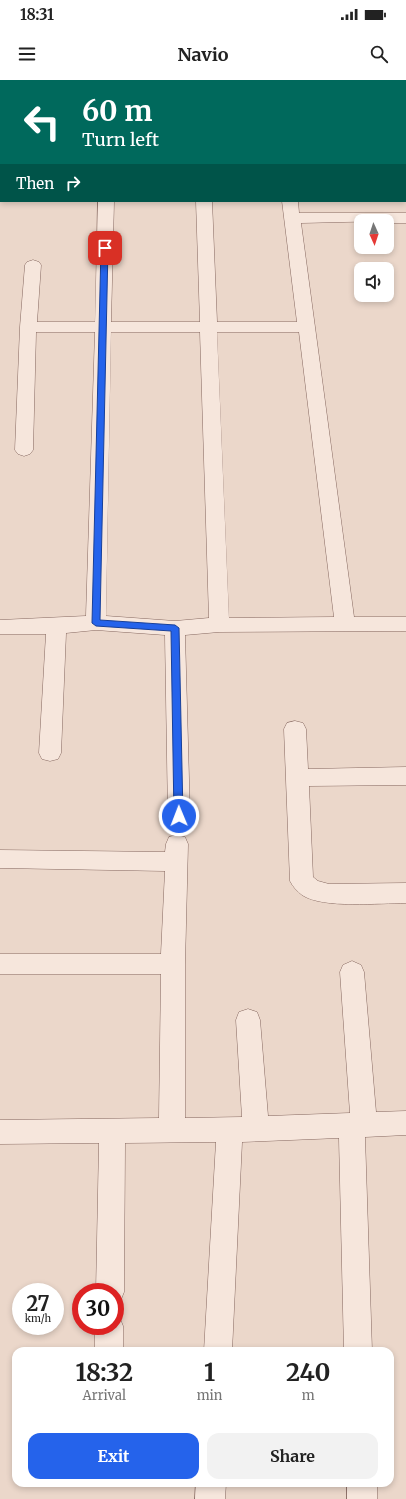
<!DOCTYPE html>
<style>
body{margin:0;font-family:Merriweather,serif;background:#f2f2f2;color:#222;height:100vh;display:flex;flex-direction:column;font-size:15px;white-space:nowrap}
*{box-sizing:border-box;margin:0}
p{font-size:13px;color:#767676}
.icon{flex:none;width:22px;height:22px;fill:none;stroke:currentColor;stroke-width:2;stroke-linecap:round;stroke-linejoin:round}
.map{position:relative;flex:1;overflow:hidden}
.panel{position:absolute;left:12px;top:1267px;width:382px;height:140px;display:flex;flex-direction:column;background:#fff;border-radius:12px;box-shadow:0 2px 6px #0003}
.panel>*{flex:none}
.banner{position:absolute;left:0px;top:0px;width:406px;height:122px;box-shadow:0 2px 6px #0003;background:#00695c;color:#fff;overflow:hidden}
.needle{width:26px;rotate:177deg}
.tools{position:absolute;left:354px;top:134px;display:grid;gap:8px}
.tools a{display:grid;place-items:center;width:40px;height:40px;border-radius:8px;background:#fff;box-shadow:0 2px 6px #0003;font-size:20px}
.speed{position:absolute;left:12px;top:1203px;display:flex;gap:8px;font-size:20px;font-weight:700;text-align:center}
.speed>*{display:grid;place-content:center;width:52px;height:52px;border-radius:50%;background:#fff;box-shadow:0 2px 6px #0003;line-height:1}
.speed small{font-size:10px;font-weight:400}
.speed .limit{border:6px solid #d22;background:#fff;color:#111}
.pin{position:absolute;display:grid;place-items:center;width:34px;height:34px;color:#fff;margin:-17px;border-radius:8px;box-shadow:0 2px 6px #0006}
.me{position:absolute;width:44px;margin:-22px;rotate:359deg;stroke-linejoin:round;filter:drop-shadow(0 0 3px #0008)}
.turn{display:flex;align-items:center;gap:14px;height:84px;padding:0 16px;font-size:18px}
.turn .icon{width:52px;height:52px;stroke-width:2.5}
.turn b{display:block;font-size:28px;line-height:34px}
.then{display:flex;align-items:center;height:38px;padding:0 16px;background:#0003;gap:8px;font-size:15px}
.eta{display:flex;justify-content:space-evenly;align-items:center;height:68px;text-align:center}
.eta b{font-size:24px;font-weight:700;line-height:28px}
.button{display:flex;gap:8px;margin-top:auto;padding:8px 16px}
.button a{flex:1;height:46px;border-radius:12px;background:#2563eb;color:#fff;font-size:16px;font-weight:700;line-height:46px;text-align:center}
.button a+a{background:#f2f2f2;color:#222}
.status{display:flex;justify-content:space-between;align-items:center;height:28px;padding:0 20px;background:#fff;direction:ltr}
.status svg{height:11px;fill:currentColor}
header{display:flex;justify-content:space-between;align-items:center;height:52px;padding:0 16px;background:#fff;font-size:18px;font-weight:700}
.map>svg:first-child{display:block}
</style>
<div class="status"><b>18:31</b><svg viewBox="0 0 49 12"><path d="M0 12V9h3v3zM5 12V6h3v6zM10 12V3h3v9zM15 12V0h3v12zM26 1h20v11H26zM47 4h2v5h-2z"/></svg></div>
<header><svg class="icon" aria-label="menu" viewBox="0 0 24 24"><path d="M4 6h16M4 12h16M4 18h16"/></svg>Navio<svg class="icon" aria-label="search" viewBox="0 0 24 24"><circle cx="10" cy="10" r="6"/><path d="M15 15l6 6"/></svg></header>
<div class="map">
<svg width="406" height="1419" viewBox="0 0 406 1419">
<rect width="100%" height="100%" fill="#ebd7ca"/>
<path fill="#aac0b2" stroke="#718d7e" d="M 93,0 L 406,0 L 406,78 L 405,1 Z"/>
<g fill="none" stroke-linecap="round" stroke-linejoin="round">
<defs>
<path id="minor" d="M 58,0 L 72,0 L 72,1 L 58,1 Z
M 405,86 L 406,86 L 406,94 L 405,94 Z
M 98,121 L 114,121 L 111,242 L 200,242 L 196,121 L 212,121 L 217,242 L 297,242 L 282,121 L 298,121 L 299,133 L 406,133 L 406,143 L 387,143 L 387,141 L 301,143 L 354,537 L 406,537 L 406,551 L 219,552 L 185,555 L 190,736 L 187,742 L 179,745 L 171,742 L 168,736 L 165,555 L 96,550 L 66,553 L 61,673 L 58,679 L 50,681 L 42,679 L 39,673 L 46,554 L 0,554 L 0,540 L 86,536 L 95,252 L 36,252 L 33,370 L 30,374 L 24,376 L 18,374 L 15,370 L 20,247 L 25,185 L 27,182 L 33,180 L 39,182 L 41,185 L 37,242 L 95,242 ZM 111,252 L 200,252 L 209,538 L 175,541 L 106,536 ZM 217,252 L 299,252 L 334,537 L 229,538 Z
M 295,641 L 303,643 L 306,649 L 308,689 L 406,687 L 406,705 L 309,706 L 313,797 L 318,801 L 329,804 L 406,803 L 406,823 C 380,823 323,829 302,815 C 297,811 293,807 290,801 L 284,649 L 287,643 Z
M 177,755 L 185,757 L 188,764 L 185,884 L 185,1038 L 242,1037 L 236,940 L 239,932 L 248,929 L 257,932 L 260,940 L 268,1036 L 350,1033 L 340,892 L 343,885 L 352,881 L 361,885 L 364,892 L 376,1032 L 406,1031 L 406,1055 L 365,1057 L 372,1271 L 344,1271 L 339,1058 L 242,1062 L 232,1271 L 204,1271 L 216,1062 L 125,1063 L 124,1212 L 120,1222 L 115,1224 L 115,1212 L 96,1212 L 99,1063 L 0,1064 L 0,1040 L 159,1038 L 161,894 L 0,894 L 0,874 L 161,874 L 165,791 L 0,788 L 0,770 L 165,772 L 166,764 L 169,757 Z
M 115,1234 L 119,1236 L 123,1246 L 123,1271 L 95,1271 L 95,1246 L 115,1246 Z
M 196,1403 L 226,1403 L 225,1419 L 195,1419 Z
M 347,1403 L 377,1403 L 377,1419 L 347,1419 Z"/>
</defs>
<use href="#minor" stroke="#866860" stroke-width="1"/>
<use href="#minor" fill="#f6e6dc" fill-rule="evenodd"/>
</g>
<path fill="#2563eb" stroke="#184099" d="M 105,166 L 108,168 L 100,540 L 175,545 L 179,548 L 183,736 L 182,739 L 175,739 L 174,736 L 171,551 L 96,546 L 92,543 L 101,168 Z"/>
</svg>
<div class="tools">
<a><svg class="needle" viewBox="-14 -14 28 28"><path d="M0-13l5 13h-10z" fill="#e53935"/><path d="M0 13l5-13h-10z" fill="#767676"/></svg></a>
<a><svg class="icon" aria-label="sound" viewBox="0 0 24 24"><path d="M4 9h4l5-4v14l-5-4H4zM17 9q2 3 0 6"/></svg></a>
</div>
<div class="speed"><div>27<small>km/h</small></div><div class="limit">30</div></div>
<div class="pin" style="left:105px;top:168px;background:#d93025"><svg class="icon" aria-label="arrive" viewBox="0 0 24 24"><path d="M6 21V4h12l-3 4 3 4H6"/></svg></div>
<svg class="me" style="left:179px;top:736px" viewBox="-20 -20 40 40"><circle r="17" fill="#2563eb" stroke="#fff" stroke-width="3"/><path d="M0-11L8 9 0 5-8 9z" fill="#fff"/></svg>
<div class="banner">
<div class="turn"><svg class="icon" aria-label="left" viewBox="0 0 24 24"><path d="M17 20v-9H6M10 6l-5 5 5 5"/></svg><div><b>60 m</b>Turn left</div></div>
<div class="then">Then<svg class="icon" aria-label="right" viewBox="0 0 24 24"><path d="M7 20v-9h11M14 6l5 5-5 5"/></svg></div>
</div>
<section class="panel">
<div class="eta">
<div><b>18:32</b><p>Arrival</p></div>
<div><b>1</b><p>min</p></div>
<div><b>240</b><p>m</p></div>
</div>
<div class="button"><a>Exit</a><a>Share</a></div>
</section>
</div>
